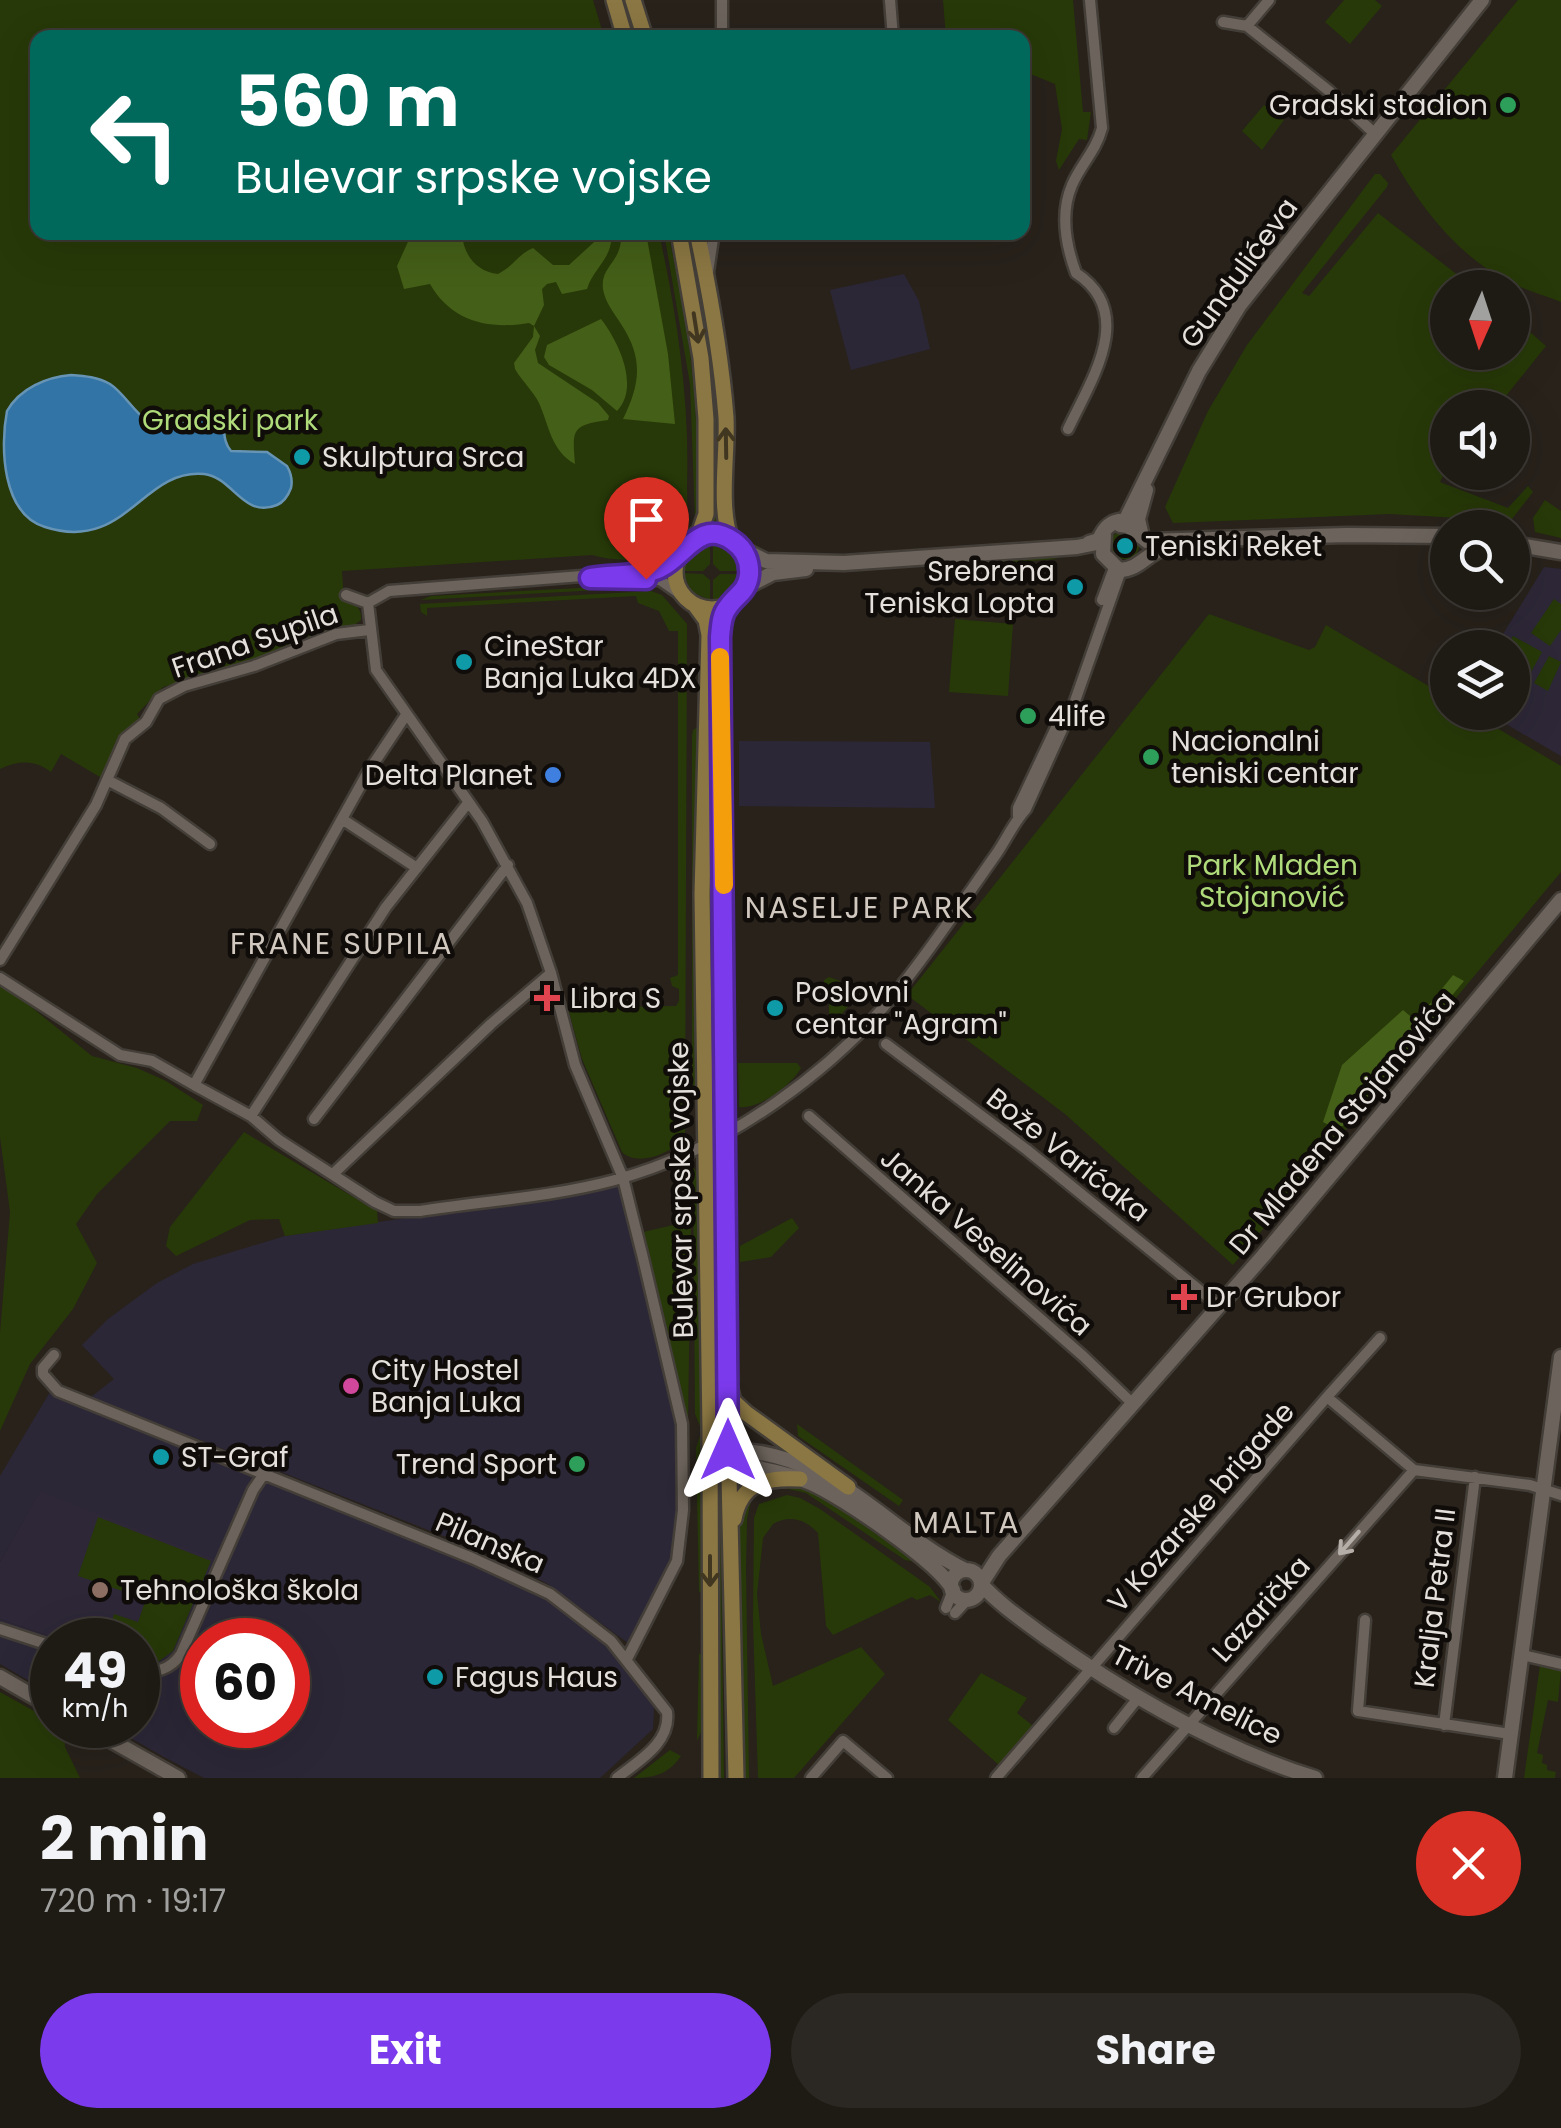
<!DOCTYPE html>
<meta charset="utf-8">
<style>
body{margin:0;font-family:Poppins,sans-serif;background:#2b2722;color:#f1f3f6;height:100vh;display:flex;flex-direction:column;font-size:38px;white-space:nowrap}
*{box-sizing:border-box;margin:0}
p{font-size:32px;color:#a1a1a0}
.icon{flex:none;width:55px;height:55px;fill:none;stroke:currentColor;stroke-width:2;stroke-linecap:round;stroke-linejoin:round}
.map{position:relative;height:1778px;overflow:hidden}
.details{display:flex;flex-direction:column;background:#1e1a14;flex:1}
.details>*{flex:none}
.guide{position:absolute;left:30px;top:30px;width:1000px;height:210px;border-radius:20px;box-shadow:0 10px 40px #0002,0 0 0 2px #3c3834;background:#00695c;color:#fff;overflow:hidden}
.needle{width:65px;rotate:183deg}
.buttons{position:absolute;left:1430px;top:270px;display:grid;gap:20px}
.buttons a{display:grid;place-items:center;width:100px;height:100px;border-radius:50%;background:#1e1a14;box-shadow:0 10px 40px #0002,0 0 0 2px #3c3834;font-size:50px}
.speed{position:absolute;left:30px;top:1618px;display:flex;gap:20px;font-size:50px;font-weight:700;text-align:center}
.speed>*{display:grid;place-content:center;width:130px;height:130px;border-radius:50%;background:#1e1a14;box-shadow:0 10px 40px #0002,0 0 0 2px #3c3834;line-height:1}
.speed small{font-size:25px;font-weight:400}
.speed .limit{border:15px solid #d22;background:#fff;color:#111}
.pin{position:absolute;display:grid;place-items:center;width:85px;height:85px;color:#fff;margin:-102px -42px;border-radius:50% 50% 50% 0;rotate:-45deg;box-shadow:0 0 10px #0007}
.pin .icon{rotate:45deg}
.me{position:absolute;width:110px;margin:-55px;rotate:0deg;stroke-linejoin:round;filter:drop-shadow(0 0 8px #0008)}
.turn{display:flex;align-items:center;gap:35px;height:210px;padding:0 40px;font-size:45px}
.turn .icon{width:130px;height:130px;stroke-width:2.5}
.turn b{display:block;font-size:70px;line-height:85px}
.round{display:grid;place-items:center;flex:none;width:105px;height:105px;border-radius:52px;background:#2b2722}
.head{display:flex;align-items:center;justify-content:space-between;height:170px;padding:0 40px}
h1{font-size:60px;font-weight:700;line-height:75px}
.button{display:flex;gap:20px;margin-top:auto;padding:20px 40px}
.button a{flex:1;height:115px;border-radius:60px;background:#7c3aed;color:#fff;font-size:40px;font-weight:700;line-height:115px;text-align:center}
.button a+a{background:#2b2722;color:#f1f3f6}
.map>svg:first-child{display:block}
</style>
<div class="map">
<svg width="1561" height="1778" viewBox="0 0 1561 1778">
<rect width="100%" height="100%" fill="#28221b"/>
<path fill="#2c2737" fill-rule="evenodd" d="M 904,274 L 919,301 L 930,349 L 851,370 L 830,290 Z
M 739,741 L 930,742 L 935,808 L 739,806 Z
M 621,1186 L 680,1430 L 675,1555 L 633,1639 L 627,1642 L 621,1638 L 548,1584 L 494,1556 L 91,1397 L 114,1379 L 82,1345 L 108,1319 L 157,1283 L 193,1264 L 285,1236 Z
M 50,1392 L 224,1460 L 533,1588 L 580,1619 L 620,1655 L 654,1706 L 653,1729 L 600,1778 L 204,1778 L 162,1756 L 108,1725 L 138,1725 L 138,1666 L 151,1665 L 170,1656 L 40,1492 L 0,1562 L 0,1476 ZM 202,1640 L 288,1640 L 288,1725 L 202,1725 Z
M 0,1619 L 61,1640 L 52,1640 L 52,1694 L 0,1664 Z"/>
<path fill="#2d2737" d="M 1544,567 L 1561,569 L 1561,756 L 1487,713 L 1512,712 L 1512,648 L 1495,647 Z
M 40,1491 L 214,1559 L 177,1646 L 170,1656 L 151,1665 L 138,1666 L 138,1640 L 61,1640 L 0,1619 L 0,1562 Z"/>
<path fill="#273908" d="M 0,0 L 593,0 L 604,37 L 38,38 L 38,232 L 185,233 L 174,239 L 190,232 L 659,233 C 677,314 690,402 687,485 C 687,497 689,512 684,523 C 665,561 629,565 592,555 L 342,571 L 344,600 C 355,604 362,607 361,620 L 353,626 L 330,630 L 277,653 L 163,687 L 137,714 L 141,721 L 105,780 L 61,754 L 51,772 C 35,760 18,760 0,769 Z
M 943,0 L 1073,0 L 1083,112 L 1091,112 L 1087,140 L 1079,139 L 1059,170 L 1056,161 L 1062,129 L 1055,84 L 1023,71 L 1022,38 L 946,37 Z
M 1344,0 L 1375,0 L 1382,6 L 1350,44 L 1325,22 Z
M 1518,0 L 1561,0 L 1561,302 C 1544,295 1525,290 1509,282 C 1456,255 1419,205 1391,155 Z
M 1264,105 L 1284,120 L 1262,150 L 1242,131 Z
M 1375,174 L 1380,174 L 1388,183 L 1387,187 L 1302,293 L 1309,296 L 1378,213 L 1473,287 L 1448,288 L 1448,352 L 1512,352 L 1513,317 L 1546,346 L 1497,407 L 1448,408 L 1447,468 L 1440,482 L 1508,508 L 1528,486 L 1533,492 L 1508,524 L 1487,520 L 1487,513 L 1478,511 L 1476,519 L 1390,514 L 1173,523 L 1165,507 L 1208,411 L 1247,345 Z
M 664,233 L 668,233 C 685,309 698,387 697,465 C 697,483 699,503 695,519 L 690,384 Z
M 685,233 L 691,233 L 719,407 L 720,523 L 712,523 C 722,426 704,328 685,233 Z
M 1545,500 L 1561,511 L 1561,538 L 1535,532 L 1533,518 Z
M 1121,531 L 1140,546 L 1134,559 L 1121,559 L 1107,546 L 1110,537 Z
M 710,545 L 710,564 L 703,571 L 683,571 L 693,551 Z
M 713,545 L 732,553 L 739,571 L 720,571 L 713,564 Z
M 1037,556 L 1058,559 L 934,568 L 937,563 Z
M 683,573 L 703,574 L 710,580 L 710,600 L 692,592 Z
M 720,574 L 739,574 C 737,589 729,598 713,600 L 713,580 Z
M 636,585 L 635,588 L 421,600 L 431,596 Z
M 651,591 L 662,595 L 687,624 L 685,1136 C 675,1152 638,1168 622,1152 L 582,1059 L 568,1008 L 676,1006 L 679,1001 L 679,989 L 672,986 L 670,978 L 678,975 L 678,631 L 669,631 L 659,611 L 638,603 L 636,596 L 427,608 L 427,616 L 421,612 L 420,604 Z
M 1554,599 L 1561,604 L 1561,630 L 1550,646 L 1531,633 Z
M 1209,614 L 1309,650 L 1315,647 L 1326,625 L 1447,697 L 1448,712 L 1472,713 L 1561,766 L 1561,872 L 1233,1265 L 1065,1114 L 907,995 Z
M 955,619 L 1013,624 L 1008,696 L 949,692 Z
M 1513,636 L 1542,652 L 1513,705 L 1512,648 L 1507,647 Z
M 1549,656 L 1561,662 L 1548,691 L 1534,683 Z
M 698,727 L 696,1067 L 695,1086 L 692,1085 L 692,736 L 693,730 Z
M 712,736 L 715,755 L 716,1087 L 713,1087 C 714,969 710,853 712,736 Z
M 829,977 L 840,981 L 838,985 L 855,998 L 833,1025 L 829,1023 L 829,987 L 824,986 L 824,980 Z
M 0,985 L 10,990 L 92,1056 L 137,1068 L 166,1081 L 203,1105 L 197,1121 L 170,1121 L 97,1194 L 76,1224 L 97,1263 L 73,1309 L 30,1364 L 0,1431 L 0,1333 L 10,1212 L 0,1137 Z
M 738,1063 L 797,1063 L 801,1068 C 792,1085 758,1110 739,1107 Z
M 244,1132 L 377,1211 L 378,1223 L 285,1236 L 279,1219 L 250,1220 L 176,1256 L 166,1246 L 170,1227 Z
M 693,1167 L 698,1174 L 700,1185 L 700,1426 L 695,1414 Z
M 715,1177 L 717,1177 L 719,1426 L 716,1426 Z
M 792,1218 L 799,1228 L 771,1257 L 740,1262 L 740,1246 Z
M 691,1221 L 688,1423 L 643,1232 Z
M 797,1424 L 903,1500 L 899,1506 L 798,1436 Z
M 700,1436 L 701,1592 L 699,1592 L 696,1448 Z
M 717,1475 L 720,1478 L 724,1778 L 717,1778 Z
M 792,1483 L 826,1499 L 916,1562 L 905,1560 L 806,1493 L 780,1487 L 760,1493 L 757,1490 Z
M 787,1495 L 800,1498 L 820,1509 L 930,1587 L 941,1602 L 930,1595 L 917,1600 L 912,1597 L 833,1635 L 826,1626 L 818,1533 C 806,1520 790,1514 773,1524 L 763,1538 L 757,1594 L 761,1634 L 773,1686 L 861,1647 L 885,1674 L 794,1778 L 758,1778 L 753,1622 L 754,1518 L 759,1504 Z
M 749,1498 L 751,1501 L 747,1519 L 746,1569 L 749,1778 L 741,1778 L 737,1522 Z
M 98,1517 L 211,1561 L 173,1651 L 158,1662 L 138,1665 L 138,1640 L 106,1640 L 114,1614 L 138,1622 L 146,1599 L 78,1576 Z
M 699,1653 L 704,1658 L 702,1730 L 697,1741 Z
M 1540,1665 L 1561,1670 L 1558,1702 L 1548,1700 L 1537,1753 L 1543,1755 L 1542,1763 L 1547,1765 L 1547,1770 L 1556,1772 L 1555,1778 L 1524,1778 Z
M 981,1673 L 1027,1698 L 1017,1713 L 1033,1726 L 999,1765 L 948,1720 Z
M 0,1692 L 52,1721 L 52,1725 L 64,1728 L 65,1747 L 80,1778 L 0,1778 Z
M 670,1750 L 681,1756 C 669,1774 654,1778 634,1778 Z"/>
<path fill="#445f18" d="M 412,233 L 462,233 C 463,254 476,272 498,274 C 513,267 517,255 533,248 L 553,265 L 569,265 L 604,233 L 611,233 C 614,257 594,267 587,289 L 562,294 L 556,282 L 547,284 L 542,289 L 544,305 L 534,326 L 540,336 L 535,350 L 538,363 L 598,403 L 609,416 L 608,420 C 572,425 572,429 575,464 C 551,451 549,425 539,403 C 533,391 522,381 515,369 L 514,363 L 533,337 L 534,326 L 529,323 C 488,330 451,321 430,284 L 404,289 L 397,266 Z
M 621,233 L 646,233 L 668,354 L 675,424 L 623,419 C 640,384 644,359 621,324 C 614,313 605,302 603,289 C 600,265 623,263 621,233 Z
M 601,319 C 619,342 640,387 617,411 L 592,390 L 549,365 L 544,357 L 547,345 Z
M 1453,975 L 1464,981 L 1344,1126 L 1331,1126 L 1323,1122 L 1342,1065 L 1403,1010 L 1416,1021 Z"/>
<path fill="#3174a5" stroke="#6794b5" stroke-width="2.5" d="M 71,375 C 85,376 98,377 110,384 C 130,397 143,432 172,428 C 183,427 190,417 199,413 C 236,413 216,434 231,451 L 267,452 L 287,466 C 291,473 293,479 291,488 C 288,496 284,502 277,505 C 243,519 233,477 204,474 C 142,468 126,553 45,527 C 2,514 0,447 7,411 C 20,388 47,377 71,375 Z"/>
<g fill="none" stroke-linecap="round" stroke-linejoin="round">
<defs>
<path id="street" d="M 890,0 L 893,38
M 1223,22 L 1247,26
M 1247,26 L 1329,91 L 1375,134
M 1247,26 L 1269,0
M 722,38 L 722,0
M 708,272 L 714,232
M 1068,429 C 1091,380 1137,313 1076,273 C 1066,246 1060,213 1072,185 C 1081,164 1096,151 1102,128 L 1090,0
M 611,579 L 660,580 L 683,596
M 346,595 L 368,603 L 376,670 L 482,821 L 527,903 L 551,973 L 575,1065 L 623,1178 L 643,1258 L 682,1424 L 683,1510 L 677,1561 L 627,1659
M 1102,600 L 1114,568
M 368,603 L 389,591 L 646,571 L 669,562 L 684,547
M 406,715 L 368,772 L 194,1085 L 251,1116 L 386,907 L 468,803
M 109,781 L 161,808 L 210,844
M 1018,816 L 1018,808 L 1062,715
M 342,819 L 417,868
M 0,960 L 96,805 L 125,739 L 146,722 L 159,699 L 184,686 L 254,666 L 336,634 L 369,630
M 0,978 L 120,1055 L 152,1061 L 194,1085
M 886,1044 L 1027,1150 L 1219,1306
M 251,1116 L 279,1140 L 375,1202 L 394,1211 L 420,1211 C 484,1201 552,1197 615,1180 C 726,1150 840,1068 909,976 C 940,936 968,894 997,853 C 1007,838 1014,822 1026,809 L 1075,701 L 1121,570
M 809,1116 L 1083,1356 L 1132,1403
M 314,1119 L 508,865
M 333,1174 L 491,1024 L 551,973
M 54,1355 L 43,1368 L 43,1374 L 58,1391 L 472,1558 L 550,1594 L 611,1641 L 667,1712 C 671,1743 638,1761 617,1778
M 1327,1397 L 1380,1338
M 1414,1470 L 1530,1485 L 1561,1495
M 946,1608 L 953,1590
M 955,1613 L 968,1599
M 1365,1620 L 1358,1711 L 1510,1734
M 0,1629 L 52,1646
M 1523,1655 L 1561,1664
M 138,1671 C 156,1673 170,1670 181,1654 L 253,1490 L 264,1474
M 1444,1725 L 1475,1477
M 1114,1728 L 1138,1698
M 811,1778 L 843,1741 L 887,1778
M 996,1778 L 1327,1397 L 1414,1470
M 1142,1778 L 1414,1470"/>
<path id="secondary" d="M 1125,521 L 1199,371 L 1239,306 L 1482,0
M 1120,525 L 1128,526 L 1147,541 L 1347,535 L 1448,536
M 1104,535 L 1103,554 L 1119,570 C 1140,570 1147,552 1167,547
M 1142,537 L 1138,519 L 1146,490
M 1089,543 L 1099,540 C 1104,527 1113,519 1128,521
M 1512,544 L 1561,552
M 742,549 L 766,561 L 844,563 L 1077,547 L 1102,542
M 746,587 L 773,573 L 806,569
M 719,1457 L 728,1463 C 756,1467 785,1472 811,1483 C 841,1496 940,1563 953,1590
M 710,1472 L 713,1461 L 728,1450 C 833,1451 882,1528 965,1570
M951 1585a15 15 0 1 1 30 0a15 15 0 1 1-30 0Z
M 0,1677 L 52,1707
M 84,1725 L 178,1778
M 1315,1778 C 1219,1748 1129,1696 1047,1638 C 1024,1621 1000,1605 981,1584 L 999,1556 L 1263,1256 L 1561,900
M 1505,1778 L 1561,1357"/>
<path id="primary" d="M 614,0 L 625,38
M 633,0 L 645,38
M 679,232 L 701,358 L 706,419 L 706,514 L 700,531 L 691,540
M 697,232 C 710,293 721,355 726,417 C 728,453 718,507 731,540
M675 572a37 37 0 1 1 74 0a37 37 0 1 1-74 0Z
M 695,605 L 706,620 L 709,635 L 702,894 L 710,1429 L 711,1778
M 728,605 C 710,649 721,721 723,769 L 728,1433 L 736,1778
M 730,1390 L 733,1401 L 746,1413 L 848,1487
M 734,1519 C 741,1482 767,1477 800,1479"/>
</defs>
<use href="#street" stroke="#443e38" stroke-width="15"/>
<use href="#secondary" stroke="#443e38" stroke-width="19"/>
<use href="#primary" stroke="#443e38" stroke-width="20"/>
<use href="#street" stroke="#6c645c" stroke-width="10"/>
<use href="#secondary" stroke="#6c645c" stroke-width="14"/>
<use href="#primary" stroke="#8b7743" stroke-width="15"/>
</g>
<defs><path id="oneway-shaft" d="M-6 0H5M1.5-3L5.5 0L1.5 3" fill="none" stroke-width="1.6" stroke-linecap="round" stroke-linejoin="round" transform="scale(2.5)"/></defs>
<g stroke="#413720">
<use href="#oneway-shaft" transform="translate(696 328) rotate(81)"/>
<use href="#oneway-shaft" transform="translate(726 443) rotate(-91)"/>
<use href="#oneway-shaft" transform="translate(710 1571) rotate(90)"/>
</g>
<use stroke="#b5aea8" href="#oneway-shaft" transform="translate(1349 1543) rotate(131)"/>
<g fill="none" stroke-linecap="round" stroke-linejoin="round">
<defs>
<path id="route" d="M 646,579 L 590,578 C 611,574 640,577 660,568 C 685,556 700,518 733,541 C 745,549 750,562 749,575 C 747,592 736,595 728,607 C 721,615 721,627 720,637 L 728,1450"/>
</defs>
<use href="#route" stroke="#51269a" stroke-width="25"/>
<use href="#route" stroke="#7c3aed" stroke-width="18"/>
<path stroke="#f59e0b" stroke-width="18" d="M 720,657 L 724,885"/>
</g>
<g fill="#2e9e5b" stroke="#0f0c09" stroke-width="4">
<circle cx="1508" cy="105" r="10"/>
<circle cx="1028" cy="716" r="10"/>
<circle cx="1151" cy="757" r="10"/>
<circle cx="577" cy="1464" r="10"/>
</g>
<g fill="#0f9aa8" stroke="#0f0c09" stroke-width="4">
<circle cx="302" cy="457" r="10"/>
<circle cx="1125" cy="546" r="10"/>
<circle cx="1075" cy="587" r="10"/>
<circle cx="464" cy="662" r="10"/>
<circle cx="775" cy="1008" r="10"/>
<circle cx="161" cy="1457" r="10"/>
<circle cx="435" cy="1677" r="10"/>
</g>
<circle fill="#3f7fe0" stroke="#0f0c09" stroke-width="4" cx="553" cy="775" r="10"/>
<g fill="#e0444e" stroke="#0f0c09" stroke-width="4">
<path d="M542 983h10v10h10v10h-10v10h-10v-10h-10v-10h10z"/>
<path d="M1179 1282h10v10h10v10h-10v10h-10v-10h-10v-10h10z"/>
</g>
<circle fill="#d1479c" stroke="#0f0c09" stroke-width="4" cx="351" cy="1386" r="10"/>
<circle fill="#8d6e63" stroke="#0f0c09" stroke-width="4" cx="100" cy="1590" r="10"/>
<g text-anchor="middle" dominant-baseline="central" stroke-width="9" stroke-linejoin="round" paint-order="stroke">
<g font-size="28" fill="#e5e0db" stroke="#0f0c09" text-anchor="start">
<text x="1488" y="105" text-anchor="end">Gradski stadion</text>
<text x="322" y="457">Skulptura Srca</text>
<text x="1145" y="546">Teniski Reket</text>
<text x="1055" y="571" text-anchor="end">Srebrena<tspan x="1055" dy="32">Teniska Lopta</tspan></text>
<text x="484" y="646">CineStar<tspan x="484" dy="32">Banja Luka 4DX</tspan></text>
<text x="1048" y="716">4life</text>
<text x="1171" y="741">Nacionalni<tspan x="1171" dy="32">teniski centar</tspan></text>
<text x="533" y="775" text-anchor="end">Delta Planet</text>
<text x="795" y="992">Poslovni<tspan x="795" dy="32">centar "Agram"</tspan></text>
<text x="570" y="998">Libra S</text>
<text x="1206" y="1297">Dr Grubor</text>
<text x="371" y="1370">City Hostel<tspan x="371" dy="32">Banja Luka</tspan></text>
<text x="181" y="1457">ST-Graf</text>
<text x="557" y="1464" text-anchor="end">Trend Sport</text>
<text x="120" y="1590">Tehnološka škola</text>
<text x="455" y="1677">Fagus Haus</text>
</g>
<g font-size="28" fill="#e5e0db" stroke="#0f0c09">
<text transform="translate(1239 273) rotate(-54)">Gundulićeva</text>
<text transform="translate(255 641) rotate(-19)">Frana Supila</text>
<text transform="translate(1342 1123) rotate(-50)">Dr Mladena Stojanovića</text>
<text transform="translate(1068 1155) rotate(38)">Bože Varićaka</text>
<text transform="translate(681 1190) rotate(-91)">Bulevar srpske vojske</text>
<text transform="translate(986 1242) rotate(41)">Janka Veselinovića</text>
<text transform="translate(1201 1507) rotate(-49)">V Kozarske brigade</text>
<text transform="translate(490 1543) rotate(23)">Pilanska</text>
<text transform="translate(1435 1598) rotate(-83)">Kralja Petra II</text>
<text transform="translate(1261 1609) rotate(-48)">Lazarička</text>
<text transform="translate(1197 1695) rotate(27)">Trive Amelice</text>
</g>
<g font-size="28" fill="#b0db7b" stroke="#0f0c09">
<text x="230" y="420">Gradski park</text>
<text x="1272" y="865">Park Mladen<tspan x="1272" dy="32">Stojanović</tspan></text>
</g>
<g font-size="30" letter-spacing="2.5" fill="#d1c8bf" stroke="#0f0c09">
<text x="860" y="907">NASELJE PARK</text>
<text x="342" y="943">FRANE SUPILA</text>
<text x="967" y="1522">MALTA</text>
</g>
</g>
</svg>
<div class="buttons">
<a><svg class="needle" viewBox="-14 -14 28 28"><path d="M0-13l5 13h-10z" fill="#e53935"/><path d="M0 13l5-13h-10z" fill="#a1a1a0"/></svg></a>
<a><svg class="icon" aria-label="sound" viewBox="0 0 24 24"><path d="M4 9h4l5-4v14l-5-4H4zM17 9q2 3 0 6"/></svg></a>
<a><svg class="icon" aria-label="search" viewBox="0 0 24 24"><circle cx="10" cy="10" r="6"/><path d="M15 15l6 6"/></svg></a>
<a><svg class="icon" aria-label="layers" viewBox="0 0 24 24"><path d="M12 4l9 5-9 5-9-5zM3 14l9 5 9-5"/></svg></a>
</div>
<div class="speed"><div>49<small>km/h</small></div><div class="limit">60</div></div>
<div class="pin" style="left:646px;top:579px;background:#d93025"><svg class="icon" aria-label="arrive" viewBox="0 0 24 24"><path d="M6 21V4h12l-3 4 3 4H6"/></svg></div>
<svg class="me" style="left:728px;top:1450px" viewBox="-20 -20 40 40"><path d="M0-17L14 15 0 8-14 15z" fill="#7c3aed" stroke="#fff" stroke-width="4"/></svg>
<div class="guide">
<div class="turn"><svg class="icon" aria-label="left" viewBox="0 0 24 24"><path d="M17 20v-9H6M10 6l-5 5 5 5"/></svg><div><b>560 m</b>Bulevar srpske vojske</div></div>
</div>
</div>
<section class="details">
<div class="head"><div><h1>2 min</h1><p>720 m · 19:17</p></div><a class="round" style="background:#d93025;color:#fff"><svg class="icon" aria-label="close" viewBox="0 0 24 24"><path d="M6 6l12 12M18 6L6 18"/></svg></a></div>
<div class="button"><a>Exit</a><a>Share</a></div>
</section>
